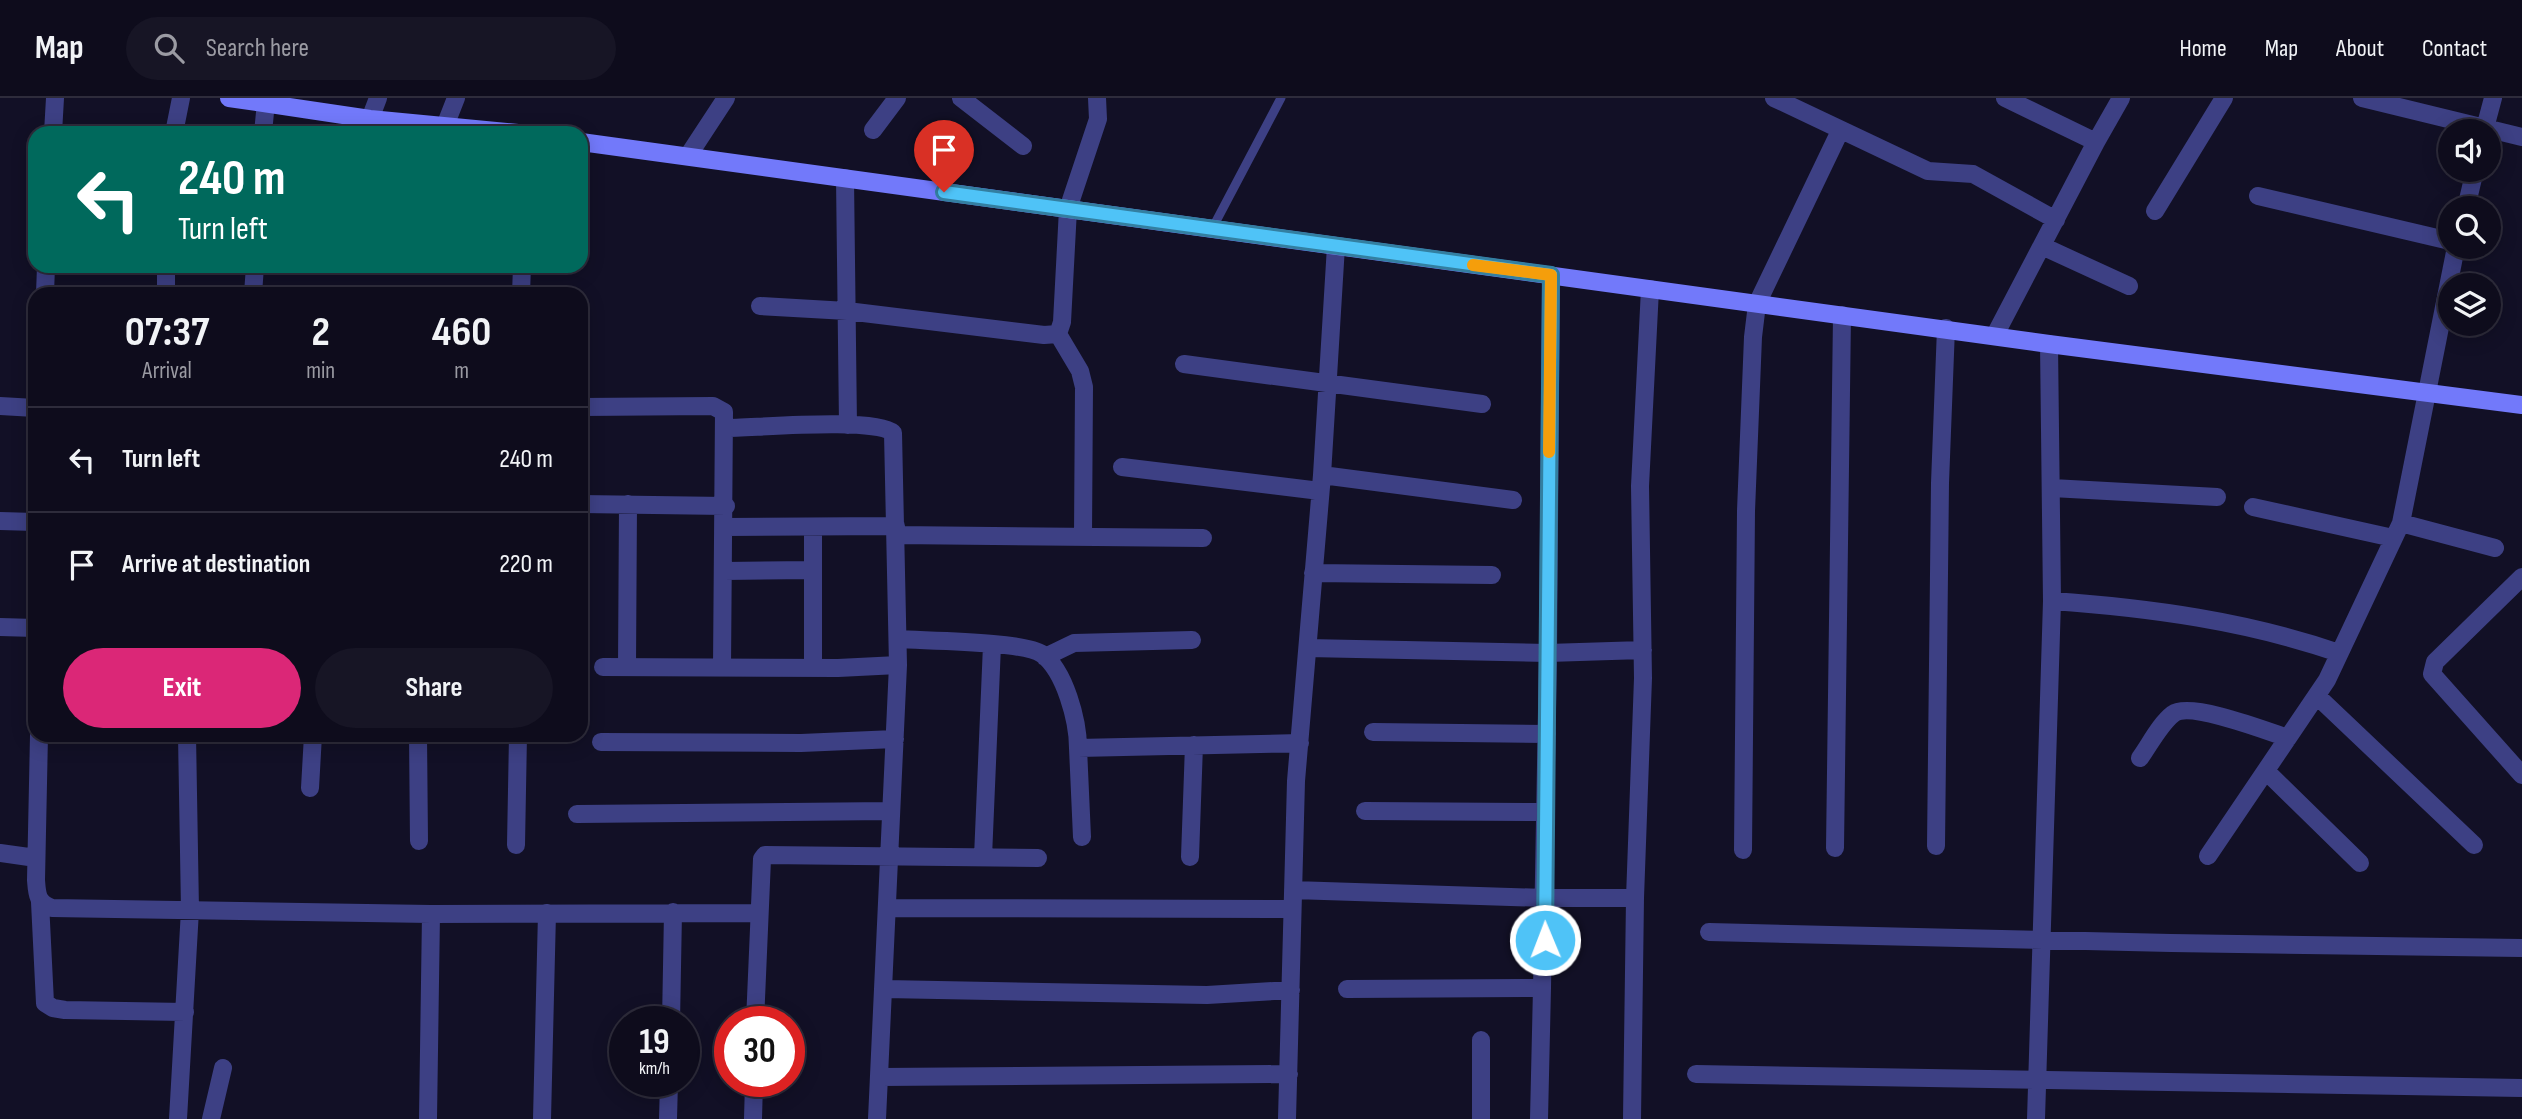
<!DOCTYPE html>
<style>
body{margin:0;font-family:"Sofia Sans Condensed",sans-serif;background:#171525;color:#f1f3f6;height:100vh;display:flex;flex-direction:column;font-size:26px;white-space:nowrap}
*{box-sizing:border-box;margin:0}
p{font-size:23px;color:#9b9ba3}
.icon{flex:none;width:38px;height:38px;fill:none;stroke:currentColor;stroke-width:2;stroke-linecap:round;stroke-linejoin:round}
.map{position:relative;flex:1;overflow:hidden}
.details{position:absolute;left:28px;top:189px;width:560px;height:455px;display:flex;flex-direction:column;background:#0e0c1c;border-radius:21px;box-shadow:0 4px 18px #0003,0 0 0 2px #2e2c3b}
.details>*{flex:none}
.hud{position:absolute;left:28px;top:28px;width:560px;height:147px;border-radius:21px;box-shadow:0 4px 18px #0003,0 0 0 2px #2e2c3b;background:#00695c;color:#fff;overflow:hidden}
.fabs{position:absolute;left:2438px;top:21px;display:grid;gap:14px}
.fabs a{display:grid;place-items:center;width:63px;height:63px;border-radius:50%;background:#0e0c1c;box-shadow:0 4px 18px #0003,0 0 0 2px #2e2c3b;font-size:35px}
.speed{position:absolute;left:609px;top:908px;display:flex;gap:14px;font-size:35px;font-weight:700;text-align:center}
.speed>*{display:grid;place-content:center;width:91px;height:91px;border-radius:50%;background:#0e0c1c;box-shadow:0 4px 18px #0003,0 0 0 2px #2e2c3b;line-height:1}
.speed small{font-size:18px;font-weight:400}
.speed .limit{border:10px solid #d22;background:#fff;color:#111}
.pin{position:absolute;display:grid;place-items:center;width:60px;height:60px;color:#fff;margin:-72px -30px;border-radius:50% 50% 50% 0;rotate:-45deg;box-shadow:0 0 7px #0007}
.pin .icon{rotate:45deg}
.me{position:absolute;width:77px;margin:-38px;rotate:359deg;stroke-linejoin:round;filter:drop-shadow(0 0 5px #0008)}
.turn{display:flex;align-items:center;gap:24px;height:147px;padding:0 35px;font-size:32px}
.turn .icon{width:91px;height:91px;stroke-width:2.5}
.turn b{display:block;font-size:49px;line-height:60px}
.eta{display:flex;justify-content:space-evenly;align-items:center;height:119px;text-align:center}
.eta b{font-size:42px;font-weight:700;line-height:49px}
.button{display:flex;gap:14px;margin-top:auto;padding:14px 35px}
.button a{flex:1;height:80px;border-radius:42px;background:#db2777;color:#fff;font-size:28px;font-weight:700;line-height:80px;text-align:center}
.button a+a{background:#171525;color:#f1f3f6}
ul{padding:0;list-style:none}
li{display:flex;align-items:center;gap:21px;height:105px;padding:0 35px;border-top:2px solid #2e2c3b}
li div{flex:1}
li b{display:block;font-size:26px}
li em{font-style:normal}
header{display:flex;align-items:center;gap:42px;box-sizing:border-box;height:98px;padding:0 35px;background:#0e0c1c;border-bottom:2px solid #2e2c3b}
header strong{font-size:33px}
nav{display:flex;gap:38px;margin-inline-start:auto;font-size:24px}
.search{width:490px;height:63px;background:#171525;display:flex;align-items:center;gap:18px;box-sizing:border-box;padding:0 24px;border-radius:38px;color:#9b9ba3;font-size:26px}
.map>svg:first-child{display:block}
</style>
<header>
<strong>Map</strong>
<div class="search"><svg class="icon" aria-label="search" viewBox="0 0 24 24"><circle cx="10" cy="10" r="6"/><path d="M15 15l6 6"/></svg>Search here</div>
<nav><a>Home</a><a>Map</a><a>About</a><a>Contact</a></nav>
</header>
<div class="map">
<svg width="2522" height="1021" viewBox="0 0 2522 1021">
<rect width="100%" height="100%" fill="#121026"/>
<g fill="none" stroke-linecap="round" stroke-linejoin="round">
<path stroke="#3d4084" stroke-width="9" d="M 1212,131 L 1281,0"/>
<path stroke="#3d4084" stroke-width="18" d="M 961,0 L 1023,48
M 1774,0 L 1928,73 L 1973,76 L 2056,122
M 2005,0 L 2096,44 L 2121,0
M 2362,0 L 2485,30 L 2493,0
M 370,21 L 378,0
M 445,28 L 456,0
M 873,32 L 897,0
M 2485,33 L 2485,30 L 2522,39
M 53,35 L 55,0
M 174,35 L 181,0
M 263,35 L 266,4
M 688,58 L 726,0
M 845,80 L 848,327
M 2258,98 L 2450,143
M 2466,110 L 2475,72
M 2155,113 L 2224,0
M 2042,148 L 2129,188
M 1551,177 L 1548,555 L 1643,552
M 45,196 L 46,168
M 166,196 L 166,168
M 253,196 L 255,168
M 521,196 L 522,168
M 760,208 L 847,213 L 1044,237 L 1058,236 L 1062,224 L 1068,111 L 1098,21 L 1097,0
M 1058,236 L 1080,273 L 1084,289 L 1083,437
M 1995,237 L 2096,44
M 1184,266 L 1482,306
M 0,308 L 35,310
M 581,309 L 713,308 L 724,314 L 722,569
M 725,330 C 755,330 874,319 893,335 L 898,567 L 877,1021
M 1122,369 L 1320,393
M 1322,377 L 1513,402
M 2052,390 L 2217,399
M 581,406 L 726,408
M 2253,409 L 2393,440
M 0,423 L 35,424
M 2401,425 L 2495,450
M 725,429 L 896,428
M 896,437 L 1203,440
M 724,473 L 812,472
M 1313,475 L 1492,477
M 2522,479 L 2435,564 L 2432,576 L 2522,677
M 2052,503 C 2151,510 2246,523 2339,555
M 0,529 L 35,530
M 898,541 C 926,543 1023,543 1042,556 C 1065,573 1078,623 1078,650 L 1300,645
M 1308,550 L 1548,555 L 1542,890 L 1347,891
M 1045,559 L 1074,545 L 1192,542
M 603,569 L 838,570 L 898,567
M 627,569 L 628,406
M 813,570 L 813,430
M 2317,598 L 2474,747
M 1373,634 L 1547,636
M 39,637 L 36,782 C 37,796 37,805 52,810 L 431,816 L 757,815
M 418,637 L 419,743
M 601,644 L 801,645 L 895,641
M 1078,650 L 1082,739
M 2140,660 C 2150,646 2160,626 2173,616 C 2189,603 2267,633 2288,640
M 2267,674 L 2360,765
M 310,690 L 313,637
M 1365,713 L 1544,714
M 577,716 L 890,713
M 516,747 L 518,637
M 1936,748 L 1940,385 L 1946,230
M 1835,750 L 1842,217
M 1743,752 L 1746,413 L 1753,239 L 1757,206 L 1840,33
M 0,755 L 36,760
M 2208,758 L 2327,582 L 2401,425 L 2456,149
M 983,759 L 992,547
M 1190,759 L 1194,647
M 1293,792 L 1544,800 L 1635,800
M 40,804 L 45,905 L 53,910 L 65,912 L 185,914
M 887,810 L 1292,811
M 1709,834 L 2171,845 L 2522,850
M 885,891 L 1207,897 L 1291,892
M 671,924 L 673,814
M 755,924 L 762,761 L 765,757 L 1038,760
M 1696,976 L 2522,990
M 880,979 L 1289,976
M 178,1021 L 190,812 L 187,637
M 211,1021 L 223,970
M 428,1021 L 431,816
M 542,1021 L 547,815
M 668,1021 L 669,984
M 753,1021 L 754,984
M 1287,1021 L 1296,683 L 1322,377 L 1336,148
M 1481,1021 L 1481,942
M 1539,1021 L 1542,890
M 1632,1021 L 1635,800 L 1643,580 L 1640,388 L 1650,191
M 2036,1021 L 2052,503 L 2049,246"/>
<path stroke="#7279fa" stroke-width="18" d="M 229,0 L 370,21 L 518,35
M 581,44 L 2049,246 L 2522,307"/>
</g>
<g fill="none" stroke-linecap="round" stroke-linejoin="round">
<defs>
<path id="route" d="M 944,94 L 1551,177 L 1545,842"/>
</defs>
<use href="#route" stroke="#337fa1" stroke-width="18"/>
<use href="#route" stroke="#4fc3f7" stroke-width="12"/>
<path stroke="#f59e0b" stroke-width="12" d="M 1473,167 L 1551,177 L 1549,354"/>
</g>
</svg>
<div class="fabs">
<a><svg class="icon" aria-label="sound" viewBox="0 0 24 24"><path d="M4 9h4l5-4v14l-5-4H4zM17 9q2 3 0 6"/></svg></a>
<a><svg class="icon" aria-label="search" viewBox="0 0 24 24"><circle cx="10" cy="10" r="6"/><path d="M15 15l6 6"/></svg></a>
<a><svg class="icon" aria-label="layers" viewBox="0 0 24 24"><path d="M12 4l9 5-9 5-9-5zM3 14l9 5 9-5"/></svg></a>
</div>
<div class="speed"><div>19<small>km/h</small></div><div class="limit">30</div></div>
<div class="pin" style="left:944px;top:94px;background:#d93025"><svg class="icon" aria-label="arrive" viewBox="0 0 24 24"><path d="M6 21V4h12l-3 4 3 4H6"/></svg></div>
<svg class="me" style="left:1545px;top:842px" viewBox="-20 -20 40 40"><circle r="17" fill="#4fc3f7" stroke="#fff" stroke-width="3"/><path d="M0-11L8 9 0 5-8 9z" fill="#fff"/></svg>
<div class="hud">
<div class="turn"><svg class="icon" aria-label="left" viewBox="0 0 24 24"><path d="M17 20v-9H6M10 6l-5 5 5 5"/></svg><div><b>240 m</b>Turn left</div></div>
</div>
<section class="details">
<div class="eta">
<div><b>07:37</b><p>Arrival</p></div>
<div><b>2</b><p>min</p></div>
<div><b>460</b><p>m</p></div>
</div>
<ul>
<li><svg class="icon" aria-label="left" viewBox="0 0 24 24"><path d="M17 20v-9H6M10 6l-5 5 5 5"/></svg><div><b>Turn left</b></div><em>240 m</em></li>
<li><svg class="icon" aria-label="arrive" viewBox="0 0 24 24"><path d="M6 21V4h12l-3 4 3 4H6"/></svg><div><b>Arrive at destination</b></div><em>220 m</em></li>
</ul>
<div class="button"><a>Exit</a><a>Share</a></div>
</section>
</div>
